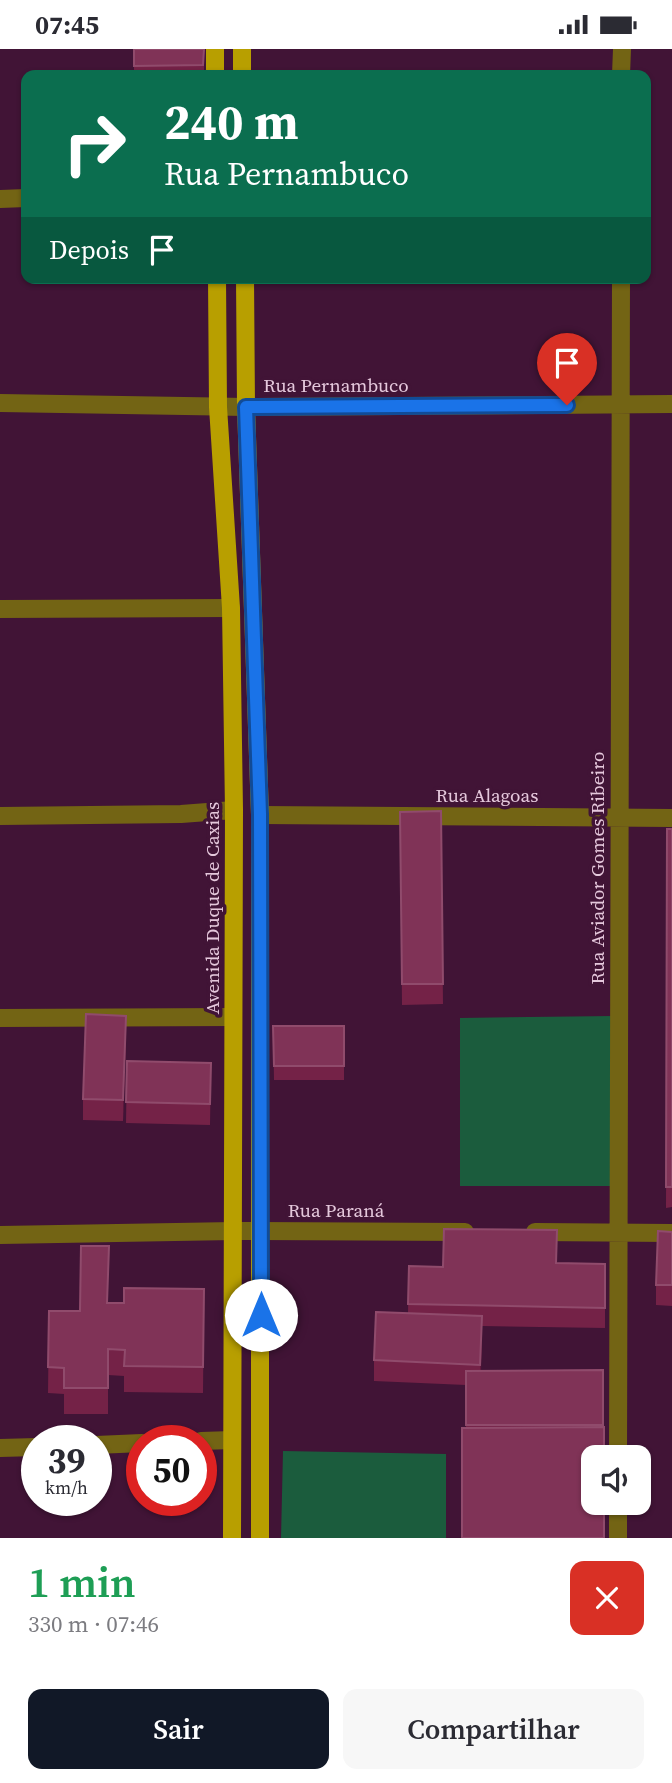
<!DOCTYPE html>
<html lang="pt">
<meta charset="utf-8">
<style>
body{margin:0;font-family:"Source Serif 4",serif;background:#f7f7f7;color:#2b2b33;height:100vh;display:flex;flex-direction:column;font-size:26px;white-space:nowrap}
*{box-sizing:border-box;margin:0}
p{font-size:23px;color:#7c7c81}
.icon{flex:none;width:38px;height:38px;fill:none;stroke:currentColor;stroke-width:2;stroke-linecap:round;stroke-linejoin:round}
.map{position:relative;height:1489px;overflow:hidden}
.sheet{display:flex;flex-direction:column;background:#fff;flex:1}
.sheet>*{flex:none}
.banner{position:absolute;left:21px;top:21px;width:630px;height:214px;border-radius:14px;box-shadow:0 2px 5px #0004;background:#0b6e4f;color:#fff;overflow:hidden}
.fabs{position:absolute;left:581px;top:1396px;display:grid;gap:14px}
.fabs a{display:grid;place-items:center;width:70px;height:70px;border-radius:14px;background:#fff;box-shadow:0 2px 5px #0004;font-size:35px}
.speed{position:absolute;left:21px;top:1376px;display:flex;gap:14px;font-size:35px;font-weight:700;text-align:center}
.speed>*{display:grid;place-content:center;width:91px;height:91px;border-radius:50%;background:#fff;box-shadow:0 2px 5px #0004;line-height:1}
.speed small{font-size:18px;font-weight:400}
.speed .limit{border:10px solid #d22;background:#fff;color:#111}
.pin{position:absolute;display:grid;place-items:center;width:60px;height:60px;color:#fff;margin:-72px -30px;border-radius:50% 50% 50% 0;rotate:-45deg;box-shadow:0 0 7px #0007}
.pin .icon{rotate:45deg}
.me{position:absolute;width:77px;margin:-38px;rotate:0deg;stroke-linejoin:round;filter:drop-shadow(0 0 5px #0008)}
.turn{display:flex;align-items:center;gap:24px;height:147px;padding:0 28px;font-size:32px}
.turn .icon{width:91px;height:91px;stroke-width:2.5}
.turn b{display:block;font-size:49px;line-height:60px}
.then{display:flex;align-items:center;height:66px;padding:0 28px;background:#0003;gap:14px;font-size:26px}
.round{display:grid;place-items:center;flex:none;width:74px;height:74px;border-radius:14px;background:#f7f7f7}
.overview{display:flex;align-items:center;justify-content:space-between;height:119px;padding:0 28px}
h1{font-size:42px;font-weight:600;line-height:52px;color:#1e9e55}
.action{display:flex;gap:14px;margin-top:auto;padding:14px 28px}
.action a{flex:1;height:80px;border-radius:14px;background:#111827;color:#fff;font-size:28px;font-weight:600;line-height:80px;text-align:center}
.action a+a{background:#f7f7f7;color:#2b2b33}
.status{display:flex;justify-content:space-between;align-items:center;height:49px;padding:0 35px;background:#fff;direction:ltr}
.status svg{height:19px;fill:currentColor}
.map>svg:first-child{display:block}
</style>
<div class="status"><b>07:45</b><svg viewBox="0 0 49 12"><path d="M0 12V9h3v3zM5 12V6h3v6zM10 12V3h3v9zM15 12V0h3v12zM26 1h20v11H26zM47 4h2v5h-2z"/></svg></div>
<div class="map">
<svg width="672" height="1489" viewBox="0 0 672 1489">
<rect width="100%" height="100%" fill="#411436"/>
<path fill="#1b5c3d" d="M 613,967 L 611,1137 L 460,1137 L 460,969 Z
M 283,1402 L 446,1405 L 446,1489 L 281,1489 Z"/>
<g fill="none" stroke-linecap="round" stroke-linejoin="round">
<path stroke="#736414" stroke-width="18" d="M 621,26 L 622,0
M 0,150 L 26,149
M 0,354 L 246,358 L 672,355
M 0,560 L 231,559
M 260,766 L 672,769
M 0,767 L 181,765 L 234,761
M 0,969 L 233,968
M 535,1183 L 672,1184
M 0,1186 L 234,1182 L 465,1183
M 201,1392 L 232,1391
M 96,1396 L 142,1394
M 0,1399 L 37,1398
M 618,1409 L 621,229
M 618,1454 L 618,1489"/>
<path stroke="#b89f00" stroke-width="18" d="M 215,0 L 215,26
M 242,0 L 242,26
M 217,229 L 218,358 L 231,559 L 234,761 L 232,1489
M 245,229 L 246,358 L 260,766 L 260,1489"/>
</g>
<path fill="#742247" d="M 134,0 L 204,0 L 204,26 L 134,26 Z
M 441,762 L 443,955 L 402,956 L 400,763 Z
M 667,780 L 672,780 L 672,1158 L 666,1159 Z
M 273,977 L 344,977 L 344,1031 L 274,1031 Z
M 126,987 L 123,1072 L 83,1071 L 83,1050 Z
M 127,1012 L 211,1014 L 210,1076 L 126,1074 Z
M 672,1183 L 672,1257 L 656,1256 L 656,1236 Z
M 557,1214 L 605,1215 L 605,1279 L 482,1277 L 481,1322 L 603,1321 L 603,1378 L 466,1379 L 466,1336 L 374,1332 L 374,1311 L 408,1264 L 409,1217 L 443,1218 Z
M 204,1240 L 203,1344 L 124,1343 L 124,1327 L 108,1326 L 108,1365 L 64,1365 L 64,1345 L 48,1344 L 49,1262 L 80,1262 L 108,1254 L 124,1254 Z"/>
<path fill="#5a153a" d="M 126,967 L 126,987 L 123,1072 L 123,1051 Z
M 482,1267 L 482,1287 L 480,1337 L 480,1316 Z"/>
<path fill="#803357" stroke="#904b6c" stroke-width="2" d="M 134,0 L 204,0 L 203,16 L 134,17 Z
M 441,762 L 443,935 L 402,935 L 400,763 Z
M 667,780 L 672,780 L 672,1138 L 666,1138 Z
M 86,965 L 126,967 L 123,1051 L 83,1050 Z
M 273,977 L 344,977 L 344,1017 L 274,1017 Z
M 127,1012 L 211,1014 L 210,1055 L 126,1053 Z
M 444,1180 L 557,1181 L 556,1214 L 605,1215 L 605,1259 L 408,1255 L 409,1217 L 443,1218 Z
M 658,1182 L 672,1183 L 672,1236 L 656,1236 Z
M 81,1197 L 109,1197 L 107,1254 L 124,1254 L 124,1239 L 204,1240 L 203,1318 L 124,1317 L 125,1301 L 108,1300 L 108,1339 L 64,1339 L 64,1319 L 48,1318 L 49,1262 L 80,1262 Z
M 376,1263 L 482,1267 L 480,1316 L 374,1311 Z
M 603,1321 L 603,1376 L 466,1376 L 466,1322 Z
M 604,1378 L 604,1409 L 593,1409 L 593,1454 L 604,1454 L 604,1489 L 462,1489 L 462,1379 Z"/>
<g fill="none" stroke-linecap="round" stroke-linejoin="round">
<defs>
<path id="route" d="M 261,1266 L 260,765 L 246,358 L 567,356"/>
</defs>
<use href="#route" stroke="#114b97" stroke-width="18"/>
<use href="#route" stroke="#1a73e8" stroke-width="12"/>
</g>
<g text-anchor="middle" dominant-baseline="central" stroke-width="7" stroke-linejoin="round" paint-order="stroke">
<g font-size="19" fill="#e5c8dc" stroke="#411436">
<text x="336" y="336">Rua Pernambuco</text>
<text x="487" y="746">Rua Alagoas</text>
<text transform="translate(597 819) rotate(-90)">Rua Aviador Gomes Ribeiro</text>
<text transform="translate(212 859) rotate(-90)">Avenida Duque de Caxias</text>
<text x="336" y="1161">Rua Paraná</text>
</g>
</g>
</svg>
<div class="fabs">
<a><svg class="icon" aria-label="sound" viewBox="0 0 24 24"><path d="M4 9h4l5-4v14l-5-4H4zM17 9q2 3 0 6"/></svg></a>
</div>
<div class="speed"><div>39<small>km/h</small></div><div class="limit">50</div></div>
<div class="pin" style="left:567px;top:356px;background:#d93025"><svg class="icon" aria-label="arrive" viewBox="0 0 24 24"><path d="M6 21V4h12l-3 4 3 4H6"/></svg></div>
<svg class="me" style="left:261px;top:1266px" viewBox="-20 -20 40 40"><circle r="19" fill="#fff"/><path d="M0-13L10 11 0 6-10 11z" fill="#1a73e8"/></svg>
<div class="banner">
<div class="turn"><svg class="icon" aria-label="right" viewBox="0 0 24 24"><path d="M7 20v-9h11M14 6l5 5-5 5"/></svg><div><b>240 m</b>Rua Pernambuco</div></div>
<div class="then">Depois<svg class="icon" aria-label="arrive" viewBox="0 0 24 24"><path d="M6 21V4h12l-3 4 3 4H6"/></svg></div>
</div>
</div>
<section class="sheet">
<div class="overview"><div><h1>1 min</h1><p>330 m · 07:46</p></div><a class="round" style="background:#d93025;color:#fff"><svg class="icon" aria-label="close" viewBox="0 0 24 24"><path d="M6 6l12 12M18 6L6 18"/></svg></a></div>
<div class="action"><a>Sair</a><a>Compartilhar</a></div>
</section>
